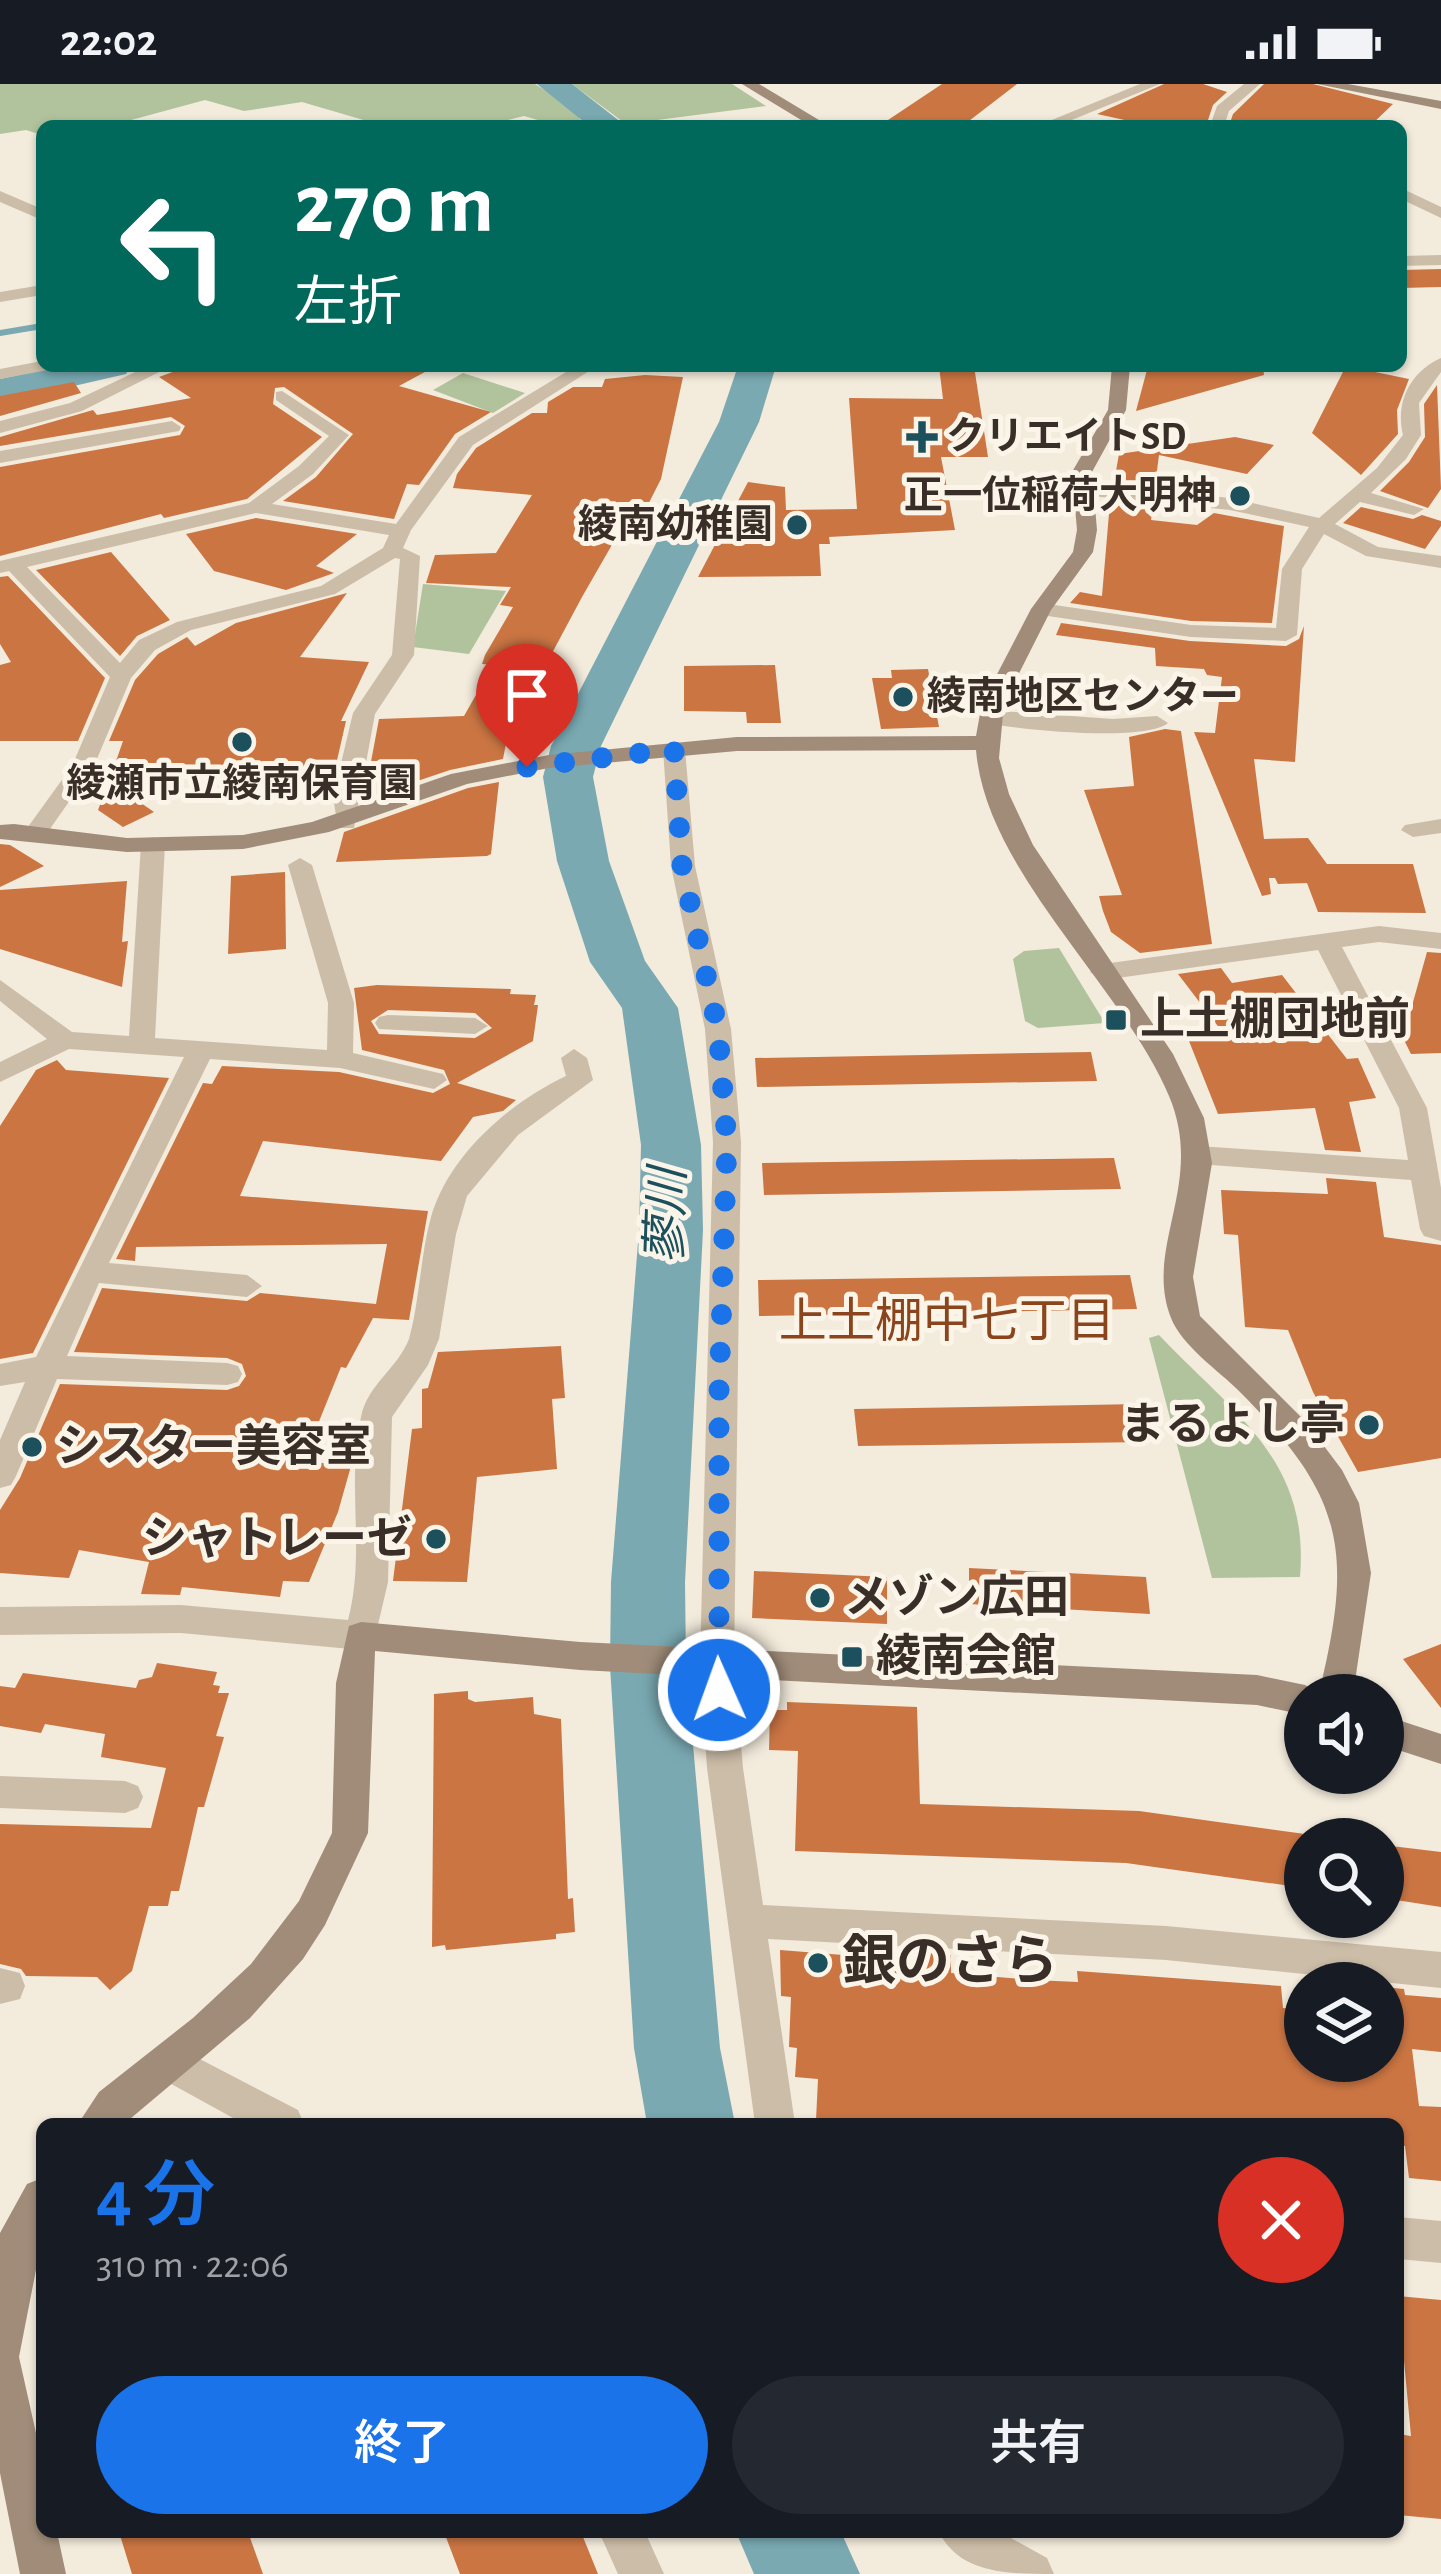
<!DOCTYPE html>
<html lang="ja">
<meta charset="utf-8">
<style>
body{margin:0;font-family:"Alegreya Sans","Noto Sans JP",sans-serif;background:#242831;color:#f1f3f6;height:100vh;display:flex;flex-direction:column;font-size:45px;white-space:nowrap}
*{box-sizing:border-box;margin:0}
p{font-size:39px;color:#9ea1a6}
.icon{flex:none;width:66px;height:66px;fill:none;stroke:currentColor;stroke-width:2;stroke-linecap:round;stroke-linejoin:round}
.map{position:relative;flex:1;overflow:hidden}
.side{position:absolute;left:36px;top:2034px;width:1368px;height:420px;display:flex;flex-direction:column;background:#171b24;border-radius:18px;box-shadow:0 3px 9px #0004}
.side>*{flex:none}
.top-card{position:absolute;left:36px;top:36px;width:1371px;height:252px;border-radius:18px;box-shadow:0 3px 9px #0004;background:#00695c;color:#fff;overflow:hidden}
.fabs{position:absolute;left:1284px;top:1590px;display:grid;gap:24px}
.fabs a{display:grid;place-items:center;width:120px;height:120px;border-radius:50%;background:#171b24;box-shadow:0 3px 9px #0004;font-size:60px}
.pin{position:absolute;display:grid;place-items:center;width:102px;height:102px;color:#fff;margin:-123px -51px;border-radius:50% 50% 50% 0;rotate:-45deg;box-shadow:0 0 12px #0007}
.pin .icon{rotate:45deg}
.me{position:absolute;width:132px;margin:-66px;rotate:358deg;stroke-linejoin:round;filter:drop-shadow(0 0 9px #0008)}
.turn{display:flex;align-items:center;gap:42px;height:252px;padding:0 60px;font-size:54px}
.turn .icon{width:156px;height:156px;stroke-width:2.5}
.turn b{display:block;font-size:84px;line-height:102px}
.round{display:grid;place-items:center;flex:none;width:126px;height:126px;border-radius:63px;background:#242831}
.headline{display:flex;align-items:center;justify-content:space-between;height:204px;padding:0 60px}
h1{font-size:72px;font-weight:600;line-height:90px;color:#1a73e8}
.primary-button{display:flex;gap:24px;margin-top:auto;padding:24px 60px}
.primary-button a{flex:1;height:138px;border-radius:72px;background:#1a73e8;color:#fff;font-size:48px;font-weight:600;line-height:138px;text-align:center}
.primary-button a+a{background:#242831;color:#f1f3f6}
.status{display:flex;justify-content:space-between;align-items:center;height:84px;padding:0 60px;background:#171b24;direction:ltr}
.status svg{height:33px;fill:currentColor}
.map>svg:first-child{display:block}
</style>
<div class="status"><b>22:02</b><svg viewBox="0 0 49 12"><path d="M0 12V9h3v3zM5 12V6h3v6zM10 12V3h3v9zM15 12V0h3v12zM26 1h20v11H26zM47 4h2v5h-2z"/></svg></div>
<div class="map">
<svg width="1441" height="2490" viewBox="0 0 1441 2490">
<rect width="100%" height="100%" fill="#f3ebdc"/>
<path fill="#b1c39c" d="M 0,0 L 535,0 L 567,20 L 586,42 L 555,41 L 524,32 L 483,42 L 384,42 L 302,18 L 244,27 L 205,16 L 109,42 L 42,42 L 42,51 L 26,46 L 0,50 Z
M 572,0 L 732,0 L 766,22 L 626,40 Z
M 463,289 L 525,309 L 493,329 L 433,306 Z
M 423,500 L 506,507 L 469,570 L 413,563 Z
M 1059,864 L 1105,939 L 1038,944 L 1025,937 L 1013,875 L 1024,867 Z
M 1159,1251 C 1233,1329 1310,1376 1300,1493 L 1212,1494 L 1149,1254 Z"/>
<g fill="none" stroke-linecap="round" stroke-linejoin="round">
<path stroke="#7aa9b2" stroke-width="6" d="M 0,249 L 42,242"/>
<path fill="#7aa9b2" fill-rule="evenodd" d="M 537,0 L 572,0 L 626,42 L 589,42 Z
M 59,282 L 131,282 L 126,290 L 0,319 L 0,295 Z
M 738,282 L 776,282 L 759,338 L 601,662 L 593,693 L 609,777 L 645,877 L 678,924 L 701,1061 L 703,1146 L 685,1498 L 686,1582 L 720,1964 L 735,2040 L 647,2040 L 634,1964 L 610,1582 L 611,1498 L 639,1146 L 641,1061 L 622,924 L 590,878 L 557,777 L 543,693 L 551,662 L 719,338 Z
M 736,2448 L 841,2448 L 860,2490 L 754,2490 Z"/>
</g>
<path fill="#cb7543" fill-rule="evenodd" d="M 942,0 L 1017,0 L 965,40 L 879,42 Z
M 1164,0 L 1203,0 L 1227,8 L 1213,21 L 1206,42 L 1143,40 L 1097,30 Z
M 1264,0 L 1313,0 L 1393,20 L 1370,42 L 1229,42 L 1233,30 Z
M 1441,185 L 1441,203 L 1401,204 L 1401,186 Z
M 189,282 L 436,282 L 399,302 L 491,328 L 455,350 L 419,401 L 407,400 L 394,435 L 283,417 L 316,393 L 353,350 L 284,303 L 275,304 L 273,320 L 322,353 L 247,415 L 164,434 L 161,430 L 0,472 L 0,383 L 180,351 L 185,342 L 171,333 L 0,362 L 0,353 L 93,326 L 97,331 L 191,314 L 159,293 Z
M 939,282 L 974,282 L 988,373 L 941,373 L 955,446 L 829,453 L 830,460 L 819,460 L 821,492 L 698,493 L 748,398 L 785,403 L 786,426 L 857,425 L 849,314 L 943,315 Z
M 1148,282 L 1263,282 L 1264,291 L 1136,327 Z
M 1346,282 L 1409,295 L 1397,326 L 1398,350 L 1361,391 L 1312,349 Z
M 645,291 L 683,293 L 661,395 L 628,460 L 613,459 L 582,513 L 535,601 L 522,649 L 508,649 L 503,675 L 450,686 L 364,715 L 379,635 L 464,632 L 493,581 L 482,580 L 485,571 L 513,523 L 500,521 L 511,503 L 426,499 L 435,471 L 496,469 L 532,411 L 453,404 L 457,390 L 476,364 L 532,329 L 547,329 L 548,318 L 573,303 L 602,303 L 605,295 Z
M 74,298 L 81,309 L 0,332 L 0,312 Z
M 1437,301 L 1441,405 L 1428,424 L 1380,407 L 1409,378 L 1425,353 L 1424,320 Z
M 1235,353 L 1274,361 L 1247,390 L 1159,371 L 1155,402 L 1114,398 L 1119,370 Z
M 1110,418 L 1153,423 L 1151,436 L 1197,441 L 1214,429 L 1284,442 L 1272,539 L 1191,537 L 1070,519 L 1080,508 L 1102,512 Z
M 1361,423 L 1413,435 L 1422,431 L 1441,437 L 1441,442 L 1425,465 L 1343,439 Z
M 256,434 L 357,450 L 316,482 L 334,489 L 286,506 L 214,487 L 186,450 Z
M 111,468 L 170,536 L 137,552 L 120,572 L 36,486 Z
M 8,492 L 105,594 L 78,657 L 0,657 L 0,581 L 11,578 L 0,560 L 0,493 Z
M 347,509 L 300,573 L 369,578 L 341,637 L 346,637 L 335,685 L 114,683 L 123,657 L 109,657 L 135,596 L 158,570 L 187,553 L 195,562 L 236,539 Z
M 1061,539 L 1190,557 L 1286,562 L 1299,555 L 1304,542 L 1295,678 L 1254,675 L 1264,755 L 1308,754 L 1327,780 L 1413,780 L 1426,829 L 1318,828 L 1307,799 L 1278,800 L 1275,794 L 1269,794 L 1271,810 L 1262,812 L 1194,648 L 1215,649 L 1222,593 L 1207,591 L 1204,585 L 1156,582 L 1155,564 L 1056,551 Z
M 775,581 L 781,639 L 747,639 L 746,628 L 684,627 L 684,582 Z
M 928,585 L 939,643 L 881,645 L 872,594 L 892,594 L 891,586 Z
M 1165,645 L 1181,647 L 1212,860 L 1140,869 L 1111,848 L 1103,827 L 1099,812 L 1122,811 L 1084,706 L 1134,702 L 1129,653 Z
M 109,697 L 154,728 L 123,743 L 98,726 Z
M 499,698 L 491,770 L 487,772 L 336,778 L 344,748 L 468,704 Z
M 0,760 L 10,761 L 44,782 L 0,803 Z
M 285,788 L 286,865 L 228,870 L 231,792 Z
M 127,797 L 122,858 L 128,857 L 122,903 L 0,865 L 0,806 Z
M 1427,868 L 1441,869 L 1441,969 L 1411,970 L 1403,954 Z
M 1221,884 L 1232,899 L 1282,891 L 1347,975 L 1358,974 L 1376,1014 L 1349,1018 L 1361,1068 L 1325,1066 L 1315,1024 L 1218,1030 L 1189,957 L 1227,954 L 1178,890 Z
M 377,901 L 511,905 L 510,910 L 536,911 L 534,921 L 538,921 L 533,957 L 457,999 L 516,1016 L 503,1027 L 473,1033 L 441,1077 L 263,1057 L 240,1112 L 428,1127 L 409,1236 L 373,1234 L 346,1284 L 341,1283 L 303,1377 L 351,1382 L 338,1428 L 309,1498 L 283,1497 L 280,1513 L 182,1503 L 180,1511 L 141,1510 L 149,1478 L 79,1466 L 69,1494 L 0,1489 L 0,1426 L 20,1394 L 60,1300 L 227,1306 L 239,1302 L 246,1292 L 242,1280 L 227,1274 L 74,1268 L 102,1204 L 247,1217 L 260,1209 L 376,1220 L 387,1160 L 136,1163 L 135,1177 L 116,1175 L 203,999 L 212,1000 L 222,982 L 339,988 L 433,1009 L 450,1000 L 444,986 L 362,966 L 354,904 ZM 388,926 L 475,929 L 492,944 L 475,954 L 379,950 L 371,937 Z
M 1091,968 L 1097,997 L 923,1000 L 757,1003 L 755,974 Z
M 57,976 L 66,986 L 169,994 L 33,1269 L 0,1275 L 0,1042 L 36,986 Z
M 1114,1074 L 1121,1105 L 764,1111 L 762,1079 Z
M 1326,1094 L 1376,1098 L 1384,1153 L 1441,1161 L 1441,1374 L 1358,1388 L 1313,1308 L 1288,1246 L 1245,1243 L 1238,1151 L 1224,1150 L 1221,1106 L 1328,1110 Z
M 1130,1191 L 1137,1225 L 759,1232 L 758,1196 Z
M 561,1262 L 565,1314 L 552,1315 L 557,1385 L 477,1393 L 467,1498 L 393,1497 L 412,1345 L 422,1344 L 422,1305 L 428,1304 L 438,1268 Z
M 1141,1320 L 1148,1358 L 858,1362 L 854,1325 Z
M 969,1484 L 1146,1493 L 1150,1530 L 969,1520 Z
M 754,1487 L 887,1493 L 887,1540 L 752,1534 Z
M 1441,1560 L 1441,1624 L 1403,1575 Z
M 157,1579 L 217,1588 L 213,1601 L 220,1602 L 218,1609 L 229,1609 L 216,1652 L 224,1653 L 204,1723 L 198,1723 L 179,1807 L 171,1807 L 168,1822 L 149,1822 L 132,1887 L 110,1906 L 97,1893 L 26,1892 L 21,1885 L 0,1880 L 0,1740 L 151,1744 L 166,1684 L 101,1673 L 105,1650 L 45,1640 L 41,1649 L 0,1642 L 0,1602 L 15,1604 L 23,1589 L 136,1604 L 139,1596 L 152,1593 Z
M 468,1607 L 468,1615 L 475,1618 L 533,1613 L 534,1630 L 561,1635 L 568,1815 L 573,1814 L 575,1848 L 556,1850 L 556,1855 L 446,1866 L 445,1861 L 432,1863 L 434,1610 Z
M 787,1618 L 917,1623 L 920,1720 L 1139,1727 L 1305,1750 L 1305,1804 L 1126,1779 L 795,1767 L 798,1667 L 769,1666 L 770,1626 L 787,1626 Z
M 1383,1761 L 1441,1768 L 1441,1823 L 1383,1814 Z
M 780,1866 L 856,1872 L 856,1880 L 923,1886 L 923,1868 L 951,1871 L 951,1889 L 1033,1896 L 1078,1898 L 1077,1887 L 1281,1902 L 1283,1924 L 1305,1926 L 1305,1977 L 1383,1977 L 1383,1903 L 1404,1905 L 1405,1911 L 1441,1914 L 1441,1968 L 1412,1965 L 1419,2022 L 1441,2023 L 1441,2097 L 1409,2094 L 1405,2062 L 1398,2062 L 1398,2040 L 830,2040 L 816,2036 L 818,1995 L 795,1993 L 797,1964 L 789,1963 L 791,1913 L 781,1912 Z
M 1398,2212 L 1441,2216 L 1441,2435 L 1398,2431 L 1398,2350 L 1411,2352 Z
M 119,2448 L 248,2448 L 263,2490 L 132,2490 Z
M 444,2448 L 581,2448 L 598,2490 L 460,2490 Z"/>
<g fill="none" stroke-linecap="round" stroke-linejoin="round">
<path fill="#ccbda8" fill-rule="evenodd" d="M 1140,0 L 1160,0 L 1057,42 L 1037,42 Z
M 1244,0 L 1260,0 L 1229,27 L 1224,42 L 1210,42 L 1217,22 Z
M 1401,104 L 1441,123 L 1441,134 L 1401,115 Z
M 0,107 L 42,125 L 42,136 L 0,118 Z
M 1441,171 L 1441,181 L 1401,182 L 1401,172 Z
M 42,201 L 42,211 L 0,218 L 0,208 Z
M 1441,274 L 1441,288 L 1419,319 L 1421,351 L 1406,375 L 1371,409 L 1424,425 L 1414,431 L 1360,418 L 1335,440 L 1378,463 L 1441,472 L 1441,484 L 1366,472 L 1324,450 L 1302,485 L 1297,551 L 1286,557 L 1191,553 L 1041,531 L 1031,525 L 1041,519 L 1191,541 L 1276,544 L 1282,485 L 1309,443 L 1230,426 L 1082,411 L 1072,405 L 1082,399 L 1230,414 L 1319,434 L 1377,384 L 1403,351 C 1395,318 1410,288 1441,274 Z
M 42,277 L 42,282 L 51,282 L 48,286 L 0,295 L 0,285 Z
M 148,282 L 171,282 L 82,327 L 0,349 L 0,337 L 70,319 Z
M 576,282 L 597,282 L 473,361 L 411,446 L 403,464 L 420,472 L 414,571 L 375,630 L 354,744 L 338,744 L 333,713 L 353,629 L 392,571 L 400,475 L 395,474 L 335,510 L 191,546 L 155,566 L 131,594 L 94,682 L 45,752 L 29,752 L 25,747 L 72,682 L 110,593 L 9,487 L 0,489 L 0,477 L 249,419 L 299,382 L 329,352 L 276,316 L 276,308 L 282,307 L 349,351 L 313,390 L 272,420 L 396,440 L 459,353 ZM 256,429 L 389,451 L 383,464 L 321,502 L 177,538 L 139,556 L 120,579 L 27,483 Z
M 172,337 L 181,343 L 179,347 L 0,379 L 0,367 Z
M 988,626 L 1113,635 L 1157,632 L 1168,639 C 1144,659 1014,645 980,638 L 980,628 Z
M 674,658 L 685,665 L 695,782 L 731,945 L 741,1058 L 734,1580 L 743,1684 L 763,1821 L 1166,1842 L 1441,1868 L 1441,1904 L 1166,1876 L 768,1855 L 795,2040 L 755,2040 L 707,1684 L 700,1580 L 713,1058 L 705,945 L 671,782 L 663,665 Z
M 1441,735 L 1441,749 L 1413,753 L 1401,746 L 1405,741 Z
M 153,753 L 165,760 L 155,954 L 327,966 L 328,919 L 288,781 L 300,774 L 312,781 L 354,919 L 353,969 L 443,990 L 447,996 L 434,1005 L 340,984 L 210,975 L 109,1179 L 247,1191 L 262,1202 L 247,1213 L 99,1199 L 67,1272 L 227,1279 L 238,1282 L 242,1290 L 238,1298 L 227,1301 L 57,1295 L 16,1392 L 11,1401 L 0,1404 L 0,1356 L 25,1298 L 0,1302 L 0,1280 L 36,1273 L 184,973 L 69,965 L 0,998 L 0,978 L 47,955 L 0,917 L 0,896 L 72,948 L 129,952 L 141,760 Z
M 1379,842 L 1441,849 L 1441,865 L 1379,858 L 1342,863 L 1427,1024 L 1441,1104 L 1441,1157 L 1424,1152 L 1420,1145 L 1411,1096 L 1198,1080 L 1184,1071 L 1198,1062 L 1408,1076 L 1399,1024 L 1318,866 L 1103,896 L 1090,888 L 1103,880 Z
M 388,931 L 475,934 L 488,942 L 475,950 L 379,945 L 375,939 L 379,933 Z
M 574,965 L 587,974 L 593,996 L 518,1051 L 467,1112 L 456,1150 L 439,1255 L 428,1281 L 392,1333 L 388,1498 L 373,1562 L 361,1566 L 181,1549 L 0,1551 L 0,1523 L 181,1521 L 348,1536 C 366,1469 346,1400 361,1333 C 367,1301 398,1284 409,1255 C 420,1215 420,1173 431,1133 C 449,1071 509,1019 566,992 L 561,974 Z
M 0,1692 L 125,1697 L 138,1702 L 143,1713 L 138,1724 L 125,1729 L 0,1724 Z
M 0,1884 L 20,1889 L 25,1902 L 20,1915 L 0,1920 Z
M 169,1959 L 298,2026 L 304,2040 L 244,2040 L 155,1991 L 149,1978 L 155,1965 Z
M 1398,2133 L 1441,2137 L 1441,2179 L 1398,2175 Z
M 599,2448 L 645,2448 L 664,2490 L 618,2490 Z
M 939,2448 L 1000,2448 L 1047,2474 L 1054,2490 C 1008,2490 960,2490 939,2448 Z"/>
<path fill="#a08c79" fill-rule="evenodd" d="M 742,0 L 759,0 L 829,42 L 811,42 Z
M 1317,0 L 1348,0 L 1441,17 L 1441,25 Z
M 1112,282 L 1130,282 L 1126,326 L 1092,388 L 1097,446 L 1093,468 L 1051,526 L 1004,619 L 999,674 L 1009,710 L 1033,761 L 1173,970 L 1204,1034 L 1212,1079 L 1193,1193 L 1200,1232 L 1306,1338 L 1342,1386 L 1359,1419 L 1371,1489 L 1353,1611 L 1305,1611 L 1305,1631 L 1257,1621 L 580,1586 L 375,1567 L 368,1749 L 325,1841 L 303,1875 L 250,1934 L 124,2040 L 78,2040 L 99,2008 L 193,1934 L 251,1880 L 299,1817 L 332,1749 L 336,1599 L 349,1542 L 361,1538 L 580,1558 L 1257,1591 L 1305,1601 L 1319,1609 C 1354,1466 1344,1412 1239,1307 C 1218,1286 1182,1262 1171,1234 C 1143,1163 1206,1100 1169,1012 C 1122,901 986,788 976,666 L 737,667 L 549,684 L 467,700 L 329,748 L 243,765 L 127,768 L 0,755 L 0,741 L 14,740 L 127,754 L 243,751 L 312,738 L 451,690 L 549,671 L 737,653 L 976,652 L 982,619 L 1031,525 L 1073,468 L 1077,446 L 1072,388 L 1108,326 Z
M 1383,1631 L 1441,1650 L 1441,1680 L 1383,1661 Z
M 42,2094 L 42,2155 L 19,2273 L 42,2376 L 42,2448 L 57,2448 L 66,2490 L 20,2490 L 0,2389 L 0,2149 L 27,2100 Z"/>
</g>
<g fill="none" stroke-linecap="round" stroke-linejoin="round">
<path stroke="#1a73e8" stroke-width="21" stroke-dasharray="0 37.8" d="M 527,683 L 674,665 L 682,782 L 718,945 L 727,1058 L 719,1308 L 719,1606"/>
</g>
<g fill="#1c505c" stroke="#fbf5e9" stroke-width="4.5">
<path d="M916 335h12v12h12v12h-12v12h-12v-12h-12v-12h12z"/>
<circle cx="1240" cy="412" r="12"/>
<circle cx="797" cy="441" r="12"/>
<circle cx="903" cy="613" r="12"/>
<circle cx="242" cy="658" r="12"/>
<rect x="1104" y="924" width="24" height="24" rx="6"/>
<circle cx="1369" cy="1341" r="12"/>
<circle cx="32" cy="1363" r="12"/>
<circle cx="436" cy="1455" r="12"/>
<circle cx="820" cy="1514" r="12"/>
<rect x="840" y="1561" width="24" height="24" rx="6"/>
<circle cx="818" cy="1879" r="12"/>
</g>
<g text-anchor="middle" dominant-baseline="central" stroke-width="10" stroke-linejoin="round" paint-order="stroke">
<g font-size="39" font-weight="bold" fill="#392f28" stroke="#fbf5e9" text-anchor="start">
<text x="946" y="353">クリエイトSD</text>
<text x="1216" y="412" text-anchor="end">正一位稲荷大明神</text>
<text x="773" y="441" text-anchor="end">綾南幼稚園</text>
<text x="927" y="613">綾南地区センター</text>
<text x="242" y="700" text-anchor="middle">綾瀬市立綾南保育園</text>
</g>
<g font-size="45" font-weight="bold" fill="#392f28" stroke="#fbf5e9" text-anchor="start">
<text x="1140" y="936">上土棚団地前</text>
<text x="1345" y="1341" text-anchor="end">まるよし亭</text>
<text x="56" y="1363">シスター美容室</text>
<text x="412" y="1455" text-anchor="end">シャトレーゼ</text>
<text x="844" y="1514">メゾン広田</text>
<text x="876" y="1573">綾南会館</text>
</g>
<g font-size="48" font-style="italic" fill="#1c505c" stroke="#fbf5e9">
<text transform="translate(668 1132) rotate(-88)">蓼川</text>
</g>
<g font-size="48" fill="#8b451d" stroke="#fbf5e9">
<text x="947" y="1239">上土棚中七丁目</text>
</g>
<g font-size="54" font-weight="bold" fill="#392f28" stroke="#fbf5e9" text-anchor="start">
<text x="842" y="1879">銀のさら</text>
</g>
</g>
</svg>
<div class="fabs">
<a><svg class="icon" aria-label="sound" viewBox="0 0 24 24"><path d="M4 9h4l5-4v14l-5-4H4zM17 9q2 3 0 6"/></svg></a>
<a><svg class="icon" aria-label="search" viewBox="0 0 24 24"><circle cx="10" cy="10" r="6"/><path d="M15 15l6 6"/></svg></a>
<a><svg class="icon" aria-label="layers" viewBox="0 0 24 24"><path d="M12 4l9 5-9 5-9-5zM3 14l9 5 9-5"/></svg></a>
</div>
<div class="pin" style="left:527px;top:683px;background:#d93025"><svg class="icon" aria-label="arrive" viewBox="0 0 24 24"><path d="M6 21V4h12l-3 4 3 4H6"/></svg></div>
<svg class="me" style="left:719px;top:1606px" viewBox="-20 -20 40 40"><circle r="17" fill="#1a73e8" stroke="#fff" stroke-width="3"/><path d="M0-11L8 9 0 5-8 9z" fill="#fff"/></svg>
<div class="top-card">
<div class="turn"><svg class="icon" aria-label="left" viewBox="0 0 24 24"><path d="M17 20v-9H6M10 6l-5 5 5 5"/></svg><div><b>270 m</b>左折</div></div>
</div>
<section class="side">
<div class="headline"><div><h1>4 分</h1><p>310 m · 22:06</p></div><a class="round" style="background:#d93025;color:#fff"><svg class="icon" aria-label="close" viewBox="0 0 24 24"><path d="M6 6l12 12M18 6L6 18"/></svg></a></div>
<div class="primary-button"><a>終了</a><a>共有</a></div>
</section>
</div>
